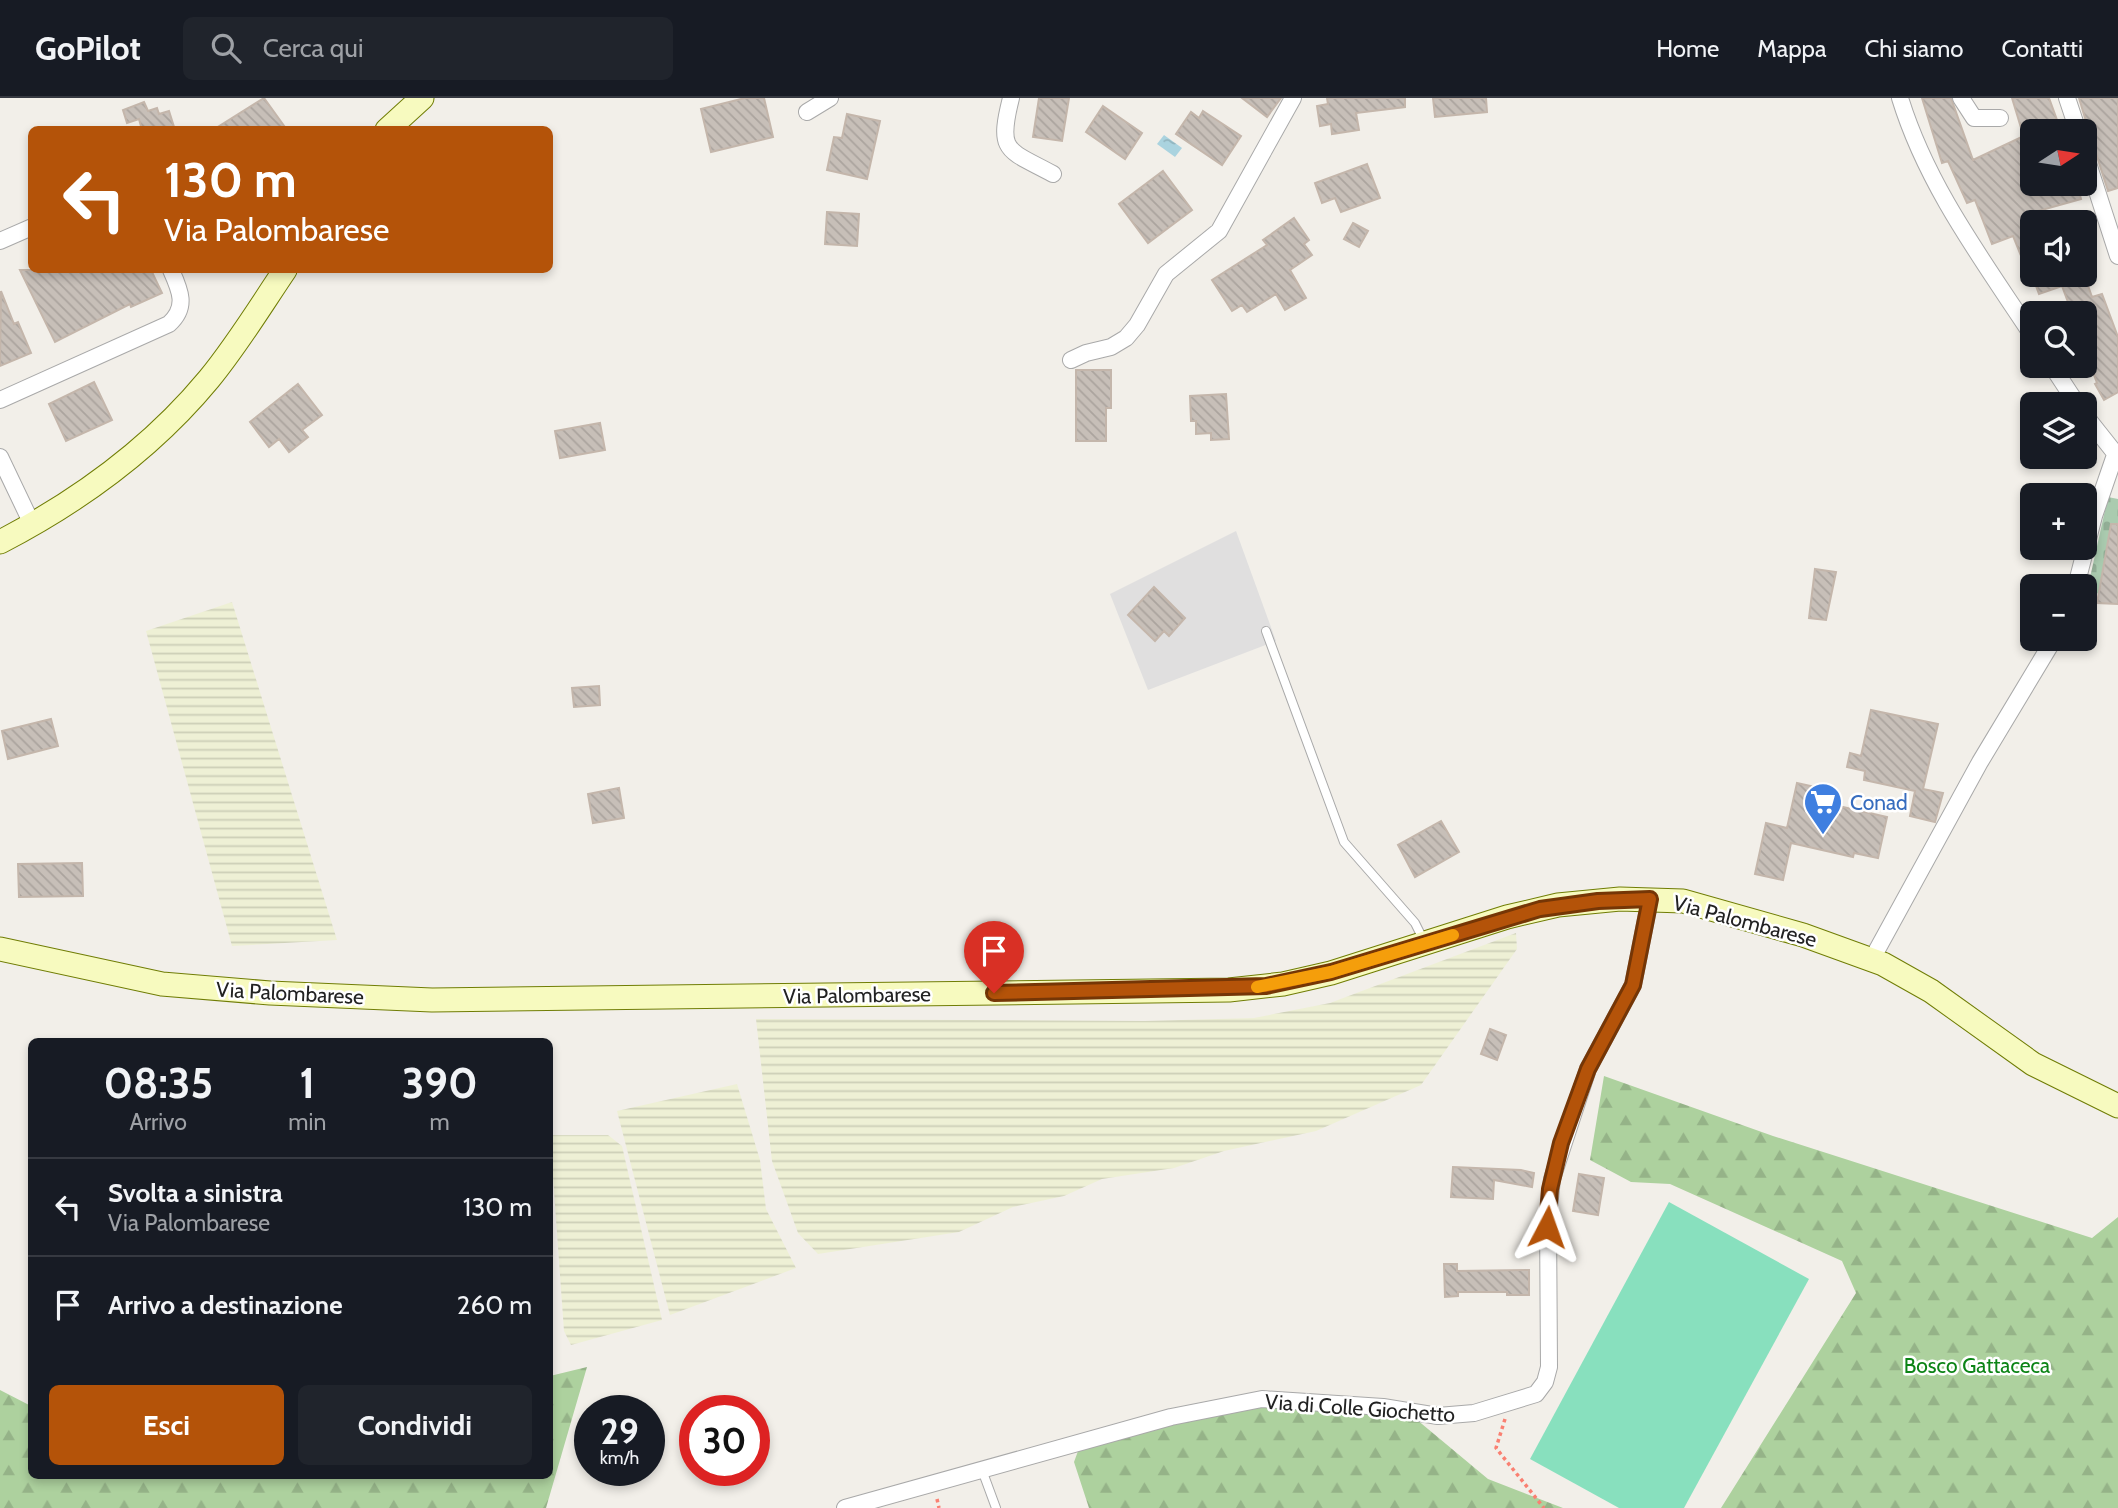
<!DOCTYPE html>
<html lang="it">
<meta charset="utf-8">
<style>
body{margin:0;font-family:Cabin,sans-serif;background:#20242c;color:#f1f3f6;height:100vh;display:flex;flex-direction:column;font-size:26px;white-space:nowrap}
*{box-sizing:border-box;margin:0}
p{font-size:23px;color:#9ea1a6}
.icon{flex:none;width:38px;height:38px;fill:none;stroke:currentColor;stroke-width:2;stroke-linecap:round;stroke-linejoin:round}
.map{position:relative;flex:1;overflow:hidden}
.drawer{position:absolute;left:28px;top:940px;width:525px;height:441px;display:flex;flex-direction:column;background:#171b24;border-radius:10px;box-shadow:0 4px 10px #0003}
.drawer>*{flex:none}
.banner{position:absolute;left:28px;top:28px;width:525px;height:147px;border-radius:10px;box-shadow:0 4px 10px #0003;background:#b45309;color:#fff;overflow:hidden}
.needle{width:46px;rotate:78deg}
.fabs{position:absolute;left:2020px;top:21px;display:grid;gap:14px}
.fabs a{display:grid;place-items:center;width:77px;height:77px;border-radius:10px;background:#171b24;box-shadow:0 4px 10px #0003;font-size:35px}
.speed{position:absolute;left:574px;top:1297px;display:flex;gap:14px;font-size:35px;font-weight:700;text-align:center}
.speed>*{display:grid;place-content:center;width:91px;height:91px;border-radius:50%;background:#171b24;box-shadow:0 4px 10px #0003;line-height:1}
.speed small{font-size:18px;font-weight:400}
.speed .limit{border:10px solid #d22;background:#fff;color:#111}
.pin{position:absolute;display:grid;place-items:center;width:60px;height:60px;color:#fff;margin:-72px -30px;border-radius:50% 50% 50% 0;rotate:-45deg;box-shadow:0 0 7px #0007}
.pin .icon{rotate:45deg}
.me{position:absolute;width:77px;margin:-38px;rotate:4deg;stroke-linejoin:round;filter:drop-shadow(0 0 5px #0008)}
.turn{display:flex;align-items:center;gap:24px;height:147px;padding:0 21px;font-size:32px}
.turn .icon{width:91px;height:91px;stroke-width:2.5}
.turn b{display:block;font-size:49px;line-height:60px}
.eta{display:flex;justify-content:space-evenly;align-items:center;height:119px;text-align:center}
.eta b{font-size:42px;font-weight:700;line-height:49px}
.cta{display:flex;gap:14px;margin-top:auto;padding:14px 21px}
.cta a{flex:1;height:80px;border-radius:10px;background:#b45309;color:#fff;font-size:28px;font-weight:700;line-height:80px;text-align:center}
.cta a+a{background:#20242c;color:#f1f3f6}
ul{padding:0;list-style:none}
li{display:flex;align-items:center;gap:21px;height:98px;padding:0 21px;border-top:2px solid #363941}
li div{flex:1}
li b{display:block;font-size:26px}
li em{font-style:normal}
header{display:flex;align-items:center;gap:42px;box-sizing:border-box;height:98px;padding:0 35px;background:#171b24;border-bottom:2px solid #363941}
header strong{font-size:33px}
nav{display:flex;gap:38px;margin-inline-start:auto;font-size:24px}
.search{width:490px;height:63px;background:#20242c;display:flex;align-items:center;gap:18px;box-sizing:border-box;padding:0 24px;border-radius:10px;color:#9ea1a6;font-size:26px}
.map>svg:first-child{display:block}
</style>
<header>
<strong>GoPilot</strong>
<div class="search"><svg class="icon" aria-label="search" viewBox="0 0 24 24"><circle cx="10" cy="10" r="6"/><path d="M15 15l6 6"/></svg>Cerca qui</div>
<nav><a>Home</a><a>Mappa</a><a>Chi siamo</a><a>Contatti</a></nav>
</header>
<div class="map">
<svg width="2118" height="1410" viewBox="0 0 2118 1410">
<defs>
<pattern id="farmland-rules" width="6" height="5" patternUnits="userSpaceOnUse" patternTransform="scale(1.75)"><rect width="6" height="5" fill="#eef0d5"/><path d="M0 2.5h6" fill="none" stroke="#ccceb7"/></pattern>
<pattern id="forest-firs" width="22" height="20" patternUnits="userSpaceOnUse" patternTransform="scale(1.75)"><rect width="22" height="20" fill="#add19e"/><path d="M5 1l3.5 6h-7zM16 11l3.5 6h-7z" fill="#95b388"/></pattern>
<pattern id="cemetery-stones" width="16" height="16" patternUnits="userSpaceOnUse" patternTransform="scale(1.75)"><rect width="16" height="16" fill="#aacbaf"/><path d="M2 7V4a2 2 0 0 1 4 0v3zM10 15v-3a2 2 0 0 1 4 0v3z" fill="#92ae96"/></pattern>
<pattern id="water-ripples" width="26" height="14" patternUnits="userSpaceOnUse" patternTransform="scale(1.75)"><rect width="26" height="14" fill="#aad3df"/><path d="M2 4q2-2 4 0t4 0M15 11q2-2 4 0t4 0" fill="none" stroke="#92b5bf"/></pattern>
<pattern id="building-back-hatch" width="6" height="6" patternUnits="userSpaceOnUse" patternTransform="scale(1.75)"><rect width="6" height="6" fill="#c7bfb8"/><path d="M-1 5l2 2M0 0l6 6M5-1l2 2" fill="none" stroke="#aba49e"/></pattern>
</defs>
<rect width="100%" height="100%" fill="#f2efe9"/>
<path fill="#e0dfdf" d="M 1236,433 L 1276,543 L 1148,592 L 1110,496 Z"/>
<path fill="url(#farmland-rules)" d="M 232,504 L 337,842 L 232,848 L 146,533 Z
M 1516,835 L 1517,851 L 1421,987 L 1316,1033 L 1224,1053 L 1174,1070 L 1102,1081 L 1064,1098 L 1013,1109 L 959,1134 L 818,1156 L 798,1135 L 772,1063 L 756,921 L 1145,923 L 1254,920 L 1330,905 Z
M 737,986 L 760,1062 L 766,1111 L 796,1170 L 670,1217 L 617,1013 Z
M 550,1037 L 608,1037 L 622,1048 L 662,1222 L 571,1247 L 564,1233 Z"/>
<path fill="url(#forest-firs)" d="M 1604,978 L 1773,1038 L 2092,1140 L 2118,1119 L 2118,1410 L 1721,1410 L 1856,1195 L 1842,1163 L 1670,1086 L 1631,1084 L 1590,1062 Z
M 587,1269 L 546,1410 L 0,1410 L 0,1292 L 31,1308 L 32,1377 L 550,1377 L 550,1278 Z
M 1272,1296 L 1410,1316 L 1488,1381 L 1563,1410 L 1089,1410 L 1074,1364 L 1081,1345 Z"/>
<path fill="url(#cemetery-stones)" d="M 2108,399 L 2118,401 L 2118,500 L 2087,493 Z"/>
<path fill="#88e0be" d="M 1669,1104 L 1809,1181 L 1684,1410 L 1619,1410 L 1530,1361 Z"/>
<path fill="url(#water-ripples)" d="M 1164,37 L 1182,50 L 1175,59 L 1157,46 Z"/>
<path fill="url(#building-back-hatch)" stroke="#c4b6ab" stroke-width="2" d="M 264,0 L 287,32 L 213,32 Z
M 745,0 L 764,0 L 773,39 L 711,54 L 701,11 Z
M 1039,0 L 1069,0 L 1062,43 L 1033,39 Z
M 1242,0 L 1281,0 L 1267,19 Z
M 1327,0 L 1405,0 L 1405,9 L 1356,15 L 1359,32 L 1332,36 L 1331,26 L 1320,28 L 1317,8 L 1328,6 Z
M 1433,0 L 1486,0 L 1487,14 L 1435,19 Z
M 1922,0 L 1951,0 L 1973,62 L 2032,34 L 2032,86 L 2077,86 L 2081,101 L 2031,115 L 2032,185 L 2013,138 L 1992,146 L 1975,102 L 1967,105 L 1948,63 L 1942,65 Z
M 2012,0 L 2049,0 L 2061,33 L 2022,33 Z
M 2079,0 L 2118,0 L 2118,90 L 2108,93 L 2094,49 L 2084,43 L 2088,30 Z
M 144,4 L 148,13 L 157,10 L 159,16 L 169,13 L 175,32 L 142,32 L 139,21 L 127,25 L 123,12 Z
M 1103,8 L 1142,35 L 1125,61 L 1086,34 Z
M 1203,13 L 1241,38 L 1222,67 L 1176,36 L 1191,14 L 1199,20 Z
M 847,16 L 880,23 L 867,81 L 827,72 L 834,39 L 842,40 Z
M 1367,66 L 1380,100 L 1341,114 L 1335,100 L 1322,105 L 1315,85 Z
M 1163,73 L 1192,112 L 1148,145 L 1119,106 Z
M 827,114 L 859,116 L 857,148 L 825,146 Z
M 1294,120 L 1309,142 L 1304,146 L 1312,157 L 1290,172 L 1306,200 L 1285,212 L 1276,196 L 1247,214 L 1242,207 L 1232,213 L 1212,182 L 1267,147 L 1263,142 Z
M 1353,125 L 1368,133 L 1359,149 L 1344,141 Z
M 20,172 L 151,172 L 162,195 L 131,209 L 130,206 L 55,244 Z
M 2032,177 L 2087,177 L 2085,179 L 2092,199 L 2102,196 L 2118,239 L 2118,294 L 2104,302 L 2095,286 L 2097,285 L 2084,250 L 2084,215 L 2072,215 L 2062,188 L 2039,196 Z
M 1,193 L 14,226 L 18,224 L 31,255 L 0,268 Z
M 1076,272 L 1111,272 L 1111,310 L 1106,310 L 1106,343 L 1076,343 Z
M 94,284 L 112,322 L 66,343 L 49,306 Z
M 298,286 L 322,317 L 302,332 L 308,339 L 289,354 L 279,341 L 269,349 L 250,324 Z
M 1226,296 L 1229,341 L 1211,342 L 1211,335 L 1196,336 L 1196,323 L 1191,323 L 1190,298 Z
M 600,325 L 605,352 L 560,360 L 555,333 Z
M 2111,426 L 2118,426 L 2118,506 L 2097,505 Z
M 1815,471 L 1836,474 L 1826,522 L 1809,520 Z
M 1154,489 L 1185,520 L 1169,538 L 1164,533 L 1155,543 L 1128,517 Z
M 599,588 L 600,607 L 574,609 L 572,590 Z
M 1871,612 L 1938,626 L 1923,691 L 1943,695 L 1935,724 L 1910,718 L 1915,693 L 1864,682 L 1865,673 L 1847,669 L 1850,655 L 1861,658 Z
M 51,621 L 58,648 L 8,661 L 2,633 Z
M 1797,685 L 1824,691 L 1821,704 L 1887,719 L 1878,760 L 1854,755 L 1853,759 L 1791,745 L 1783,782 L 1755,776 L 1766,725 L 1787,730 Z
M 619,690 L 624,720 L 593,725 L 588,696 Z
M 1441,723 L 1459,754 L 1415,779 L 1398,747 Z
M 82,765 L 83,798 L 19,799 L 18,766 Z
M 1490,931 L 1506,937 L 1497,962 L 1481,956 Z
M 1453,1069 L 1521,1072 L 1534,1075 L 1532,1089 L 1494,1082 L 1493,1101 L 1451,1099 Z
M 1579,1076 L 1604,1080 L 1598,1117 L 1573,1113 Z
M 1444,1166 L 1457,1166 L 1457,1173 L 1529,1172 L 1529,1197 L 1507,1197 L 1507,1194 L 1458,1194 L 1458,1198 L 1445,1199 Z"/>
<g fill="none" stroke-linecap="round" stroke-linejoin="round">
<defs>
<path id="lane" d="M 1266,533 L 1344,744 L 1415,825 L 1424,843
M 982,1372 L 996,1410"/>
<path id="street" d="M 1011,0 C 997,55 1007,51 1053,76
M 1900,0 C 1927,88 1982,161 2032,237
M 1961,0 L 1974,20 L 2000,20
M 2067,0 L 2078,33
M 807,14 L 830,0
M 2084,53 L 2118,158
M 0,143 L 32,129
M 1071,262 L 1086,255 L 1111,249 L 1126,240 L 1137,227 L 1166,176 L 1219,133 L 1293,0
M 2052,268 L 2077,306
M 0,302 L 169,226 C 188,209 180,192 171,172
M 2084,316 L 2118,359
M 0,359 L 32,426
M 2076,488 L 2094,418 L 2115,357
M 1872,861 L 1980,664 L 2054,541
M 845,1410 L 1171,1319 L 1262,1301 L 1383,1309 L 1438,1318 L 1474,1315 L 1536,1296 L 1545,1284 L 1549,1269 L 1548,1119 L 1552,1081 L 1588,971 L 1633,887 L 1650,801"/>
<path id="secondary" d="M 387,32 L 422,0
M 0,444 C 79,403 152,350 209,281 C 237,247 260,209 285,172
M 0,851 L 162,886 L 270,895 L 432,902 L 1229,892 L 1283,886 L 1331,875 L 1507,819 L 1558,807 L 1620,801 L 1683,803 L 1803,837 L 1883,866 L 1931,893 L 2033,966 L 2118,1008"/>
</defs>
<use href="#lane" stroke="#a9a9a9" stroke-width="10"/>
<use href="#street" stroke="#a9a9a9" stroke-width="18"/>
<use href="#secondary" stroke="#707d05" stroke-width="25"/>
<path stroke="#fa8072" stroke-width="3.5" stroke-dasharray="3.5 3.5" stroke-linecap="butt" d="M 1505,1321 L 1496,1350 L 1544,1410
M 937,1401 L 939,1410"/>
<use href="#lane" stroke="#fff" stroke-width="8"/>
<use href="#street" stroke="#fff" stroke-width="16"/>
<use href="#secondary" stroke="#f7fabf" stroke-width="23"/>
</g>
<g fill="none" stroke-linecap="round" stroke-linejoin="round">
<defs>
<path id="route" d="M 994,895 L 1266,888 L 1331,874 L 1540,811 L 1598,803 L 1650,801 L 1633,887 L 1588,971 L 1561,1045 L 1550,1091 L 1547,1129"/>
</defs>
<use href="#route" stroke="#753606" stroke-width="18"/>
<use href="#route" stroke="#b45309" stroke-width="12"/>
<path stroke="#f59e0b" stroke-width="12" d="M 1257,889 L 1331,874 L 1453,837"/>
</g>
<defs>
<symbol id="supermarket-pin" viewBox="-11 -11 22 30"><path d="M0 17L-7.5 6A9.5 9.5 0 1 1 7.5 6Z" fill="#3f7fe0" stroke="#fff"/><path d="M-6-5.5h2.5l.6 2H6L4.5 2H-2.5L-4.4-4H-6ZM-1.5 3.2a1.3 1.3 0 1 0 .1 0ZM3 3.2a1.3 1.3 0 1 0 .1 0Z" fill="#fff"/></symbol>
</defs>
<g fill-rule="evenodd">
<use href="#supermarket-pin" x="1801" y="682" width="44" height="60"/>
</g>
<g text-anchor="middle" dominant-baseline="central" stroke-width="5" stroke-linejoin="round" paint-order="stroke">
<g font-size="21" fill="#366cbe" stroke="#fff" text-anchor="start">
<text x="1850" y="704">Conad</text>
</g>
<g font-size="21" fill="#222" stroke="#fff">
<text transform="translate(1745 823) rotate(15)">Via Palombarese</text>
<text transform="translate(290 895) rotate(3)">Via Palombarese</text>
<text transform="translate(857 897) rotate(-1)">Via Palombarese</text>
<text transform="translate(1360 1310) rotate(4)">Via di Colle Giochetto</text>
</g>
<g font-size="21" fill="#0c8416" stroke="#fff">
<text x="1977" y="1267">Bosco Gattaceca</text>
</g>
</g>
</svg>
<div class="fabs">
<a><svg class="needle" viewBox="-14 -14 28 28"><path d="M0-13l5 13h-10z" fill="#e53935"/><path d="M0 13l5-13h-10z" fill="#9ea1a6"/></svg></a>
<a><svg class="icon" aria-label="sound" viewBox="0 0 24 24"><path d="M4 9h4l5-4v14l-5-4H4zM17 9q2 3 0 6"/></svg></a>
<a><svg class="icon" aria-label="search" viewBox="0 0 24 24"><circle cx="10" cy="10" r="6"/><path d="M15 15l6 6"/></svg></a>
<a><svg class="icon" aria-label="layers" viewBox="0 0 24 24"><path d="M12 4l9 5-9 5-9-5zM3 14l9 5 9-5"/></svg></a>
<a>+</a>
<a>−</a>
</div>
<div class="speed"><div>29<small>km/h</small></div><div class="limit">30</div></div>
<div class="pin" style="left:994px;top:895px;background:#d93025"><svg class="icon" aria-label="arrive" viewBox="0 0 24 24"><path d="M6 21V4h12l-3 4 3 4H6"/></svg></div>
<svg class="me" style="left:1547px;top:1129px" viewBox="-20 -20 40 40"><path d="M0-17L14 15 0 8-14 15z" fill="#b45309" stroke="#fff" stroke-width="4"/></svg>
<div class="banner">
<div class="turn"><svg class="icon" aria-label="left" viewBox="0 0 24 24"><path d="M17 20v-9H6M10 6l-5 5 5 5"/></svg><div><b>130 m</b>Via Palombarese</div></div>
</div>
<section class="drawer">
<div class="eta">
<div><b>08:35</b><p>Arrivo</p></div>
<div><b>1</b><p>min</p></div>
<div><b>390</b><p>m</p></div>
</div>
<ul>
<li><svg class="icon" aria-label="left" viewBox="0 0 24 24"><path d="M17 20v-9H6M10 6l-5 5 5 5"/></svg><div><b>Svolta a sinistra</b><p>Via Palombarese</p></div><em>130 m</em></li>
<li><svg class="icon" aria-label="arrive" viewBox="0 0 24 24"><path d="M6 21V4h12l-3 4 3 4H6"/></svg><div><b>Arrivo a destinazione</b></div><em>260 m</em></li>
</ul>
<div class="cta"><a>Esci</a><a>Condividi</a></div>
</section>
</div>
